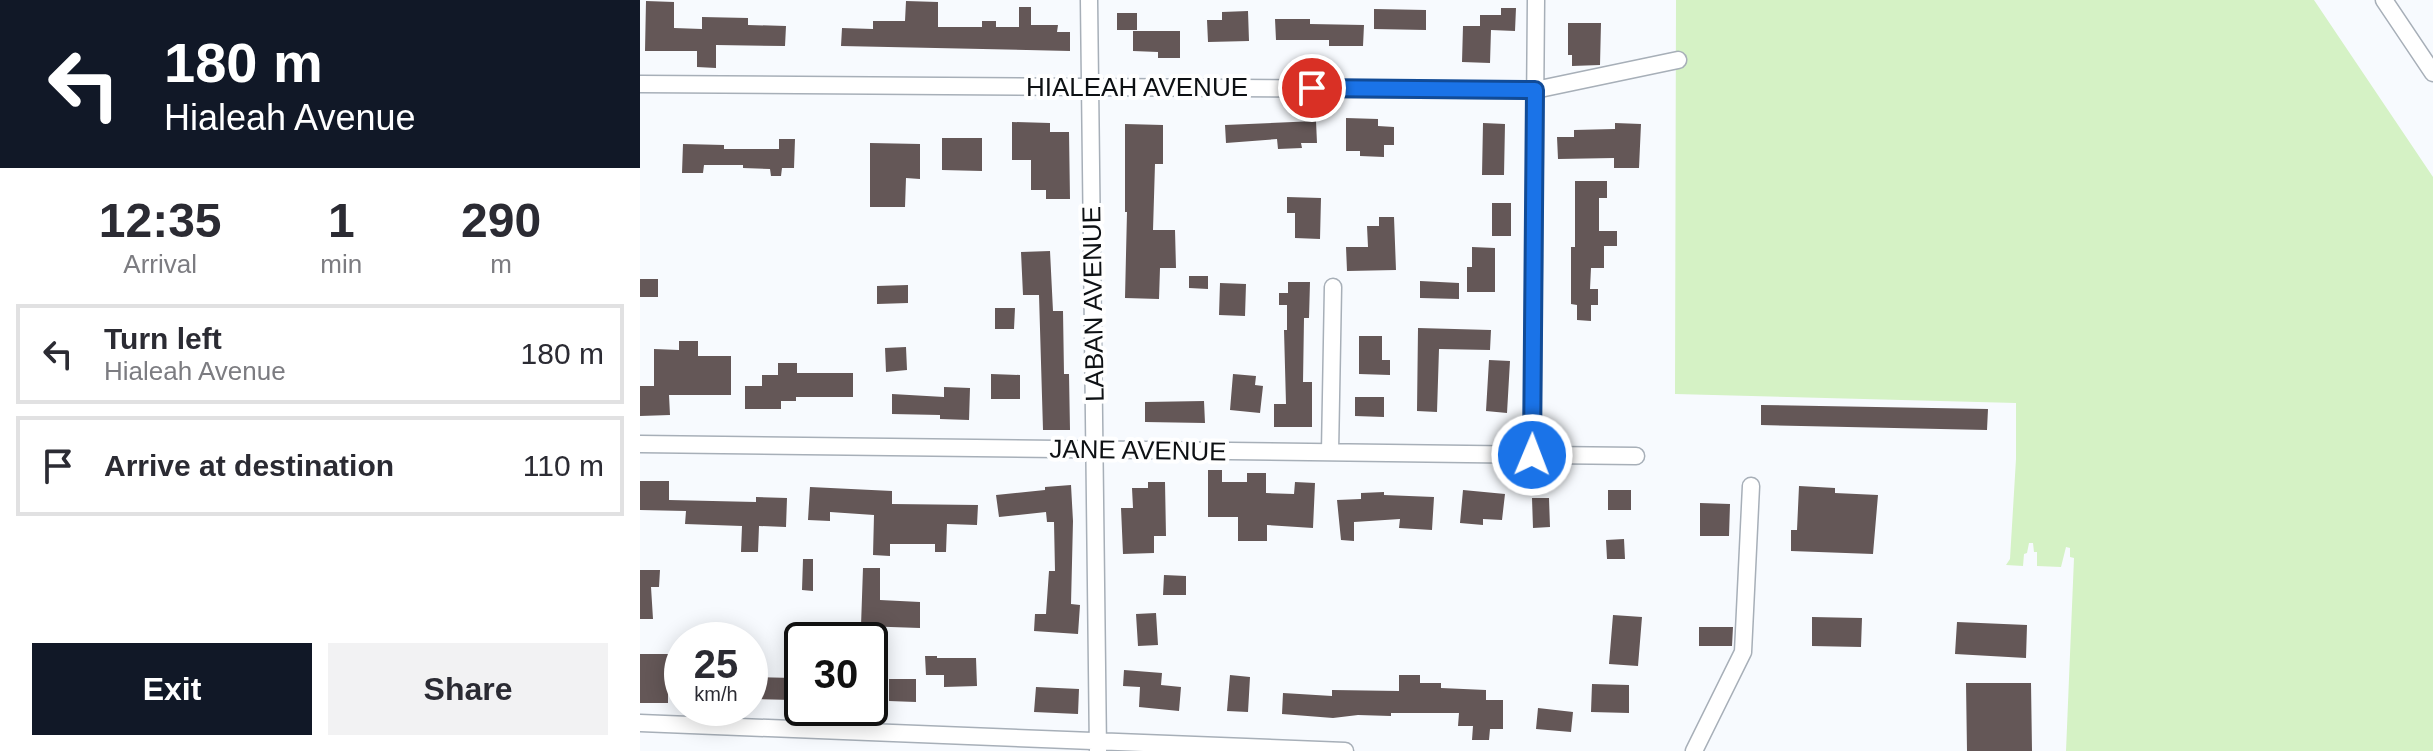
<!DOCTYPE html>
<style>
body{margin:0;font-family:Helvetica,sans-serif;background:#f2f2f3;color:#2b2b33;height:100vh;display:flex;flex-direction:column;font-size:30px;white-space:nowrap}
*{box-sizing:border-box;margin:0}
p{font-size:26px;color:#7c7c81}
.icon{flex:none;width:44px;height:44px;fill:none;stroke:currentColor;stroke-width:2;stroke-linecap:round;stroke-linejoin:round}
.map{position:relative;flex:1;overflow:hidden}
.side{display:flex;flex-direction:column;background:#fff;width:640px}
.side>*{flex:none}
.hud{background:#111827;color:#fff;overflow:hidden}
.speed{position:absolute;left:24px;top:622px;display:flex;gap:16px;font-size:40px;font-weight:700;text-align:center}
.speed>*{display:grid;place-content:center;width:104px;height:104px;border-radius:50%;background:#fff;box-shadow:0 4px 20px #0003;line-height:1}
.speed small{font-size:20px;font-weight:400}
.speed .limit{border:4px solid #111;border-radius:12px;background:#fff;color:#111}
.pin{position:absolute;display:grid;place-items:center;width:68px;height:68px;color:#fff;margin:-34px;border:4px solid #fff;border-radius:50%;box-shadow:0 2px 8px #0007}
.me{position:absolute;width:88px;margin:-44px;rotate:1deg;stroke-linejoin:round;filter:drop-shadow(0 0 6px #0008)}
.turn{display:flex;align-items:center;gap:28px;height:168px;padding:0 32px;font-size:36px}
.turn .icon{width:104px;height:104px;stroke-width:2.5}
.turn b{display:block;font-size:56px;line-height:68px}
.eta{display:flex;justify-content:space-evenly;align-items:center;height:136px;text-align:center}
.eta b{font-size:48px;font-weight:700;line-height:56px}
.cta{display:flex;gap:16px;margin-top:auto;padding:16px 32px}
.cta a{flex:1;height:92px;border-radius:0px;background:#111827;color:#fff;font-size:32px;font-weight:700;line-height:92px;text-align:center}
.cta a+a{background:#f2f2f3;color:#2b2b33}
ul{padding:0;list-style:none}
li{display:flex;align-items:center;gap:24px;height:100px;margin:0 16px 12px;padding:0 16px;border:4px solid #e1e1e2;border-radius:0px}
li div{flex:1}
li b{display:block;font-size:30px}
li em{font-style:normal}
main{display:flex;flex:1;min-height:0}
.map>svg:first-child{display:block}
</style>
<main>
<section class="side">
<div class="hud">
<div class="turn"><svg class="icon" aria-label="left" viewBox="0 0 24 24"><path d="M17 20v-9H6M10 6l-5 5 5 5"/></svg><div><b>180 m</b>Hialeah Avenue</div></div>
</div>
<div class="eta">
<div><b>12:35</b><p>Arrival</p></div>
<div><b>1</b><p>min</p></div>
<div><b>290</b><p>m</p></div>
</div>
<ul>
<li><svg class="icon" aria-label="left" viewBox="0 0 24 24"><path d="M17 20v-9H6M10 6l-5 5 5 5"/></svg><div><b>Turn left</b><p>Hialeah Avenue</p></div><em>180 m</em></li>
<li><svg class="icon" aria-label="arrive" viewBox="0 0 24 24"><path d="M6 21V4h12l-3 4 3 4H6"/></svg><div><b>Arrive at destination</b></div><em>110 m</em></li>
</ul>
<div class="cta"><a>Exit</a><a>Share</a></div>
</section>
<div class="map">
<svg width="1793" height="751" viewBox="0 0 1793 751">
<rect width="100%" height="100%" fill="#f7fafe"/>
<path fill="#d5f2c5" d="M 1036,0 L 1674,0 L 1793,177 L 1793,751 L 1426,751 L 1434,558 L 1430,557 L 1430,548 L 1426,547 L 1421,567 L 1397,566 L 1397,552 L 1394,552 L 1393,543 L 1389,543 L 1387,553 L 1384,554 L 1383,566 L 1366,565 L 1370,559 L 1376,459 L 1376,403 L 1035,394 Z"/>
<path fill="#645757" d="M 6,1 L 34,2 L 34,28 L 62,29 L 62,17 L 108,18 L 108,25 L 146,26 L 145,46 L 76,45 L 76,68 L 57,67 L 57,51 L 5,51 Z
M 266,1 L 298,2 L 298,27 L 342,27 L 342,21 L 356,21 L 356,27 L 379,27 L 379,7 L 391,7 L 391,25 L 418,25 L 417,32 L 430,32 L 430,51 L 201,46 L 202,28 L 233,29 L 233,21 L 265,21 Z
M 861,8 L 876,8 L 875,31 L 851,30 L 850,63 L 822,62 L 823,26 L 840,26 L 840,15 L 861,15 Z
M 734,9 L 786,10 L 786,30 L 734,29 Z
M 608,11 L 609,41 L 568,42 L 567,20 L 582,20 L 582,12 Z
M 477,13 L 497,13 L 497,30 L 477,30 Z
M 635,19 L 670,19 L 670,24 L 724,25 L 723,46 L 689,46 L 689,40 L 636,40 Z
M 928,23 L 961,23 L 960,65 L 932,66 L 932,55 L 928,55 Z
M 493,31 L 540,31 L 540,58 L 518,58 L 518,52 L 493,51 Z
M 706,118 L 738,119 L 738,126 L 754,127 L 754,145 L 744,145 L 744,157 L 720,156 L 720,151 L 706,151 Z
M 676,121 L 677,143 L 661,143 L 662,148 L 638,149 L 637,139 L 586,143 L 585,125 Z
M 372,122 L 410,123 L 410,132 L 429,132 L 430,199 L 406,199 L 406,190 L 391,190 L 391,160 L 372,160 Z
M 843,123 L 865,124 L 864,175 L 842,175 Z
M 975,123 L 1001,124 L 999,168 L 974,168 L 974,158 L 918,159 L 917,137 L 934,137 L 934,130 L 975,129 Z
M 485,124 L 523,125 L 523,164 L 515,164 L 513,230 L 535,230 L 536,268 L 520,268 L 519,299 L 485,298 L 487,212 L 485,212 Z
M 302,138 L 342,138 L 342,171 L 302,170 Z
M 139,139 L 155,139 L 154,168 L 142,168 L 141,176 L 131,176 L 130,169 L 103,168 L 103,165 L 64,165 L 63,173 L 42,173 L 43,144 L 84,145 L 84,149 L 139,149 Z
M 230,143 L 280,144 L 280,179 L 266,178 L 265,207 L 230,207 Z
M 935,181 L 967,181 L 967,198 L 959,198 L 959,231 L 977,231 L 977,246 L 964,246 L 964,268 L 951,268 L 950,289 L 958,289 L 958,305 L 951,305 L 951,321 L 937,320 L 937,305 L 931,304 L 931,247 L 935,247 Z
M 647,197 L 681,198 L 680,239 L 655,238 L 655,213 L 647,213 Z
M 852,203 L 871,203 L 871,236 L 852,236 Z
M 739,217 L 754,217 L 756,270 L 707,271 L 706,247 L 728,247 L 727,226 L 739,226 Z
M 832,247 L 855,248 L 855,292 L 827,292 L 827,267 L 832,267 Z
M 410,251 L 413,311 L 423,311 L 424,374 L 429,374 L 430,430 L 403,430 L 399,295 L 383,295 L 381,252 Z
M 549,276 L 568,276 L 568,289 L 549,288 Z
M 0,279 L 18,279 L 18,297 L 0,297 Z
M 780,281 L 819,283 L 819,299 L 780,298 Z
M 648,282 L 670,282 L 669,318 L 664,318 L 663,382 L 672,382 L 672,427 L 634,427 L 634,404 L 646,404 L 644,330 L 647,330 L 647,305 L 639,305 L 639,293 L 648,293 Z
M 580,283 L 606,284 L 605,316 L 579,315 Z
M 268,285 L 268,303 L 237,304 L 237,286 Z
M 355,308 L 375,308 L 374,329 L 355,329 Z
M 778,328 L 851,330 L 850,350 L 799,349 L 797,412 L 777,411 Z
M 719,336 L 742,336 L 742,360 L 750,360 L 750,375 L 719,374 Z
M 39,341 L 58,341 L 58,356 L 91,356 L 91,395 L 29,395 L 30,415 L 0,416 L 0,386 L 14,386 L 14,349 L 39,350 Z
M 266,347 L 267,370 L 246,372 L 245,348 Z
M 849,360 L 870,361 L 867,413 L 846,411 Z
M 138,363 L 157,363 L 157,373 L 213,373 L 213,397 L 156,397 L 156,401 L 141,401 L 141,409 L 105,409 L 105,386 L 122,386 L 122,375 L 138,375 Z
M 351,374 L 380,375 L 380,399 L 351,399 Z
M 593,374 L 616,376 L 615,385 L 623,386 L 620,413 L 590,410 Z
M 304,387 L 330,388 L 329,420 L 300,419 L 300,415 L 252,414 L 252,394 L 304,397 Z
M 715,397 L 744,397 L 744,417 L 715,416 Z
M 564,401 L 565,423 L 505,422 L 505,402 Z
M 1121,405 L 1348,409 L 1347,430 L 1121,425 Z
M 568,470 L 582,470 L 582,482 L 607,482 L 607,473 L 626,473 L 626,493 L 654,494 L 655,482 L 675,483 L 673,528 L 627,525 L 627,541 L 598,541 L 598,517 L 568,517 Z
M 0,481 L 29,481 L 29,500 L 116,502 L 116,497 L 147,498 L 146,527 L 119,526 L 118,552 L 101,552 L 102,526 L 45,524 L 46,511 L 0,510 Z
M 508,482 L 525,482 L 526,536 L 514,536 L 514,553 L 483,554 L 481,508 L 493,508 L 492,488 L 508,488 Z
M 431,485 L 433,521 L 431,604 L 440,605 L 438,634 L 394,631 L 395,614 L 406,614 L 409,571 L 415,571 L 414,522 L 407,522 L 406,512 L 359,517 L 356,495 L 405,490 L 405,487 Z
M 1159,486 L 1195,488 L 1195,493 L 1238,495 L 1233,554 L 1151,551 L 1151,530 L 1157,530 Z
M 170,487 L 252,491 L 252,504 L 338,505 L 337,525 L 307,524 L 306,552 L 295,552 L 295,544 L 250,544 L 250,556 L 233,555 L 234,515 L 190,512 L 190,521 L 168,520 Z
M 823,490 L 865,494 L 862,520 L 843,519 L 843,525 L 820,523 Z
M 968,490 L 991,490 L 991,510 L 968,510 Z
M 744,492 L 744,495 L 794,497 L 792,530 L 759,528 L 760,519 L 714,522 L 714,541 L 701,540 L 697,500 L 721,499 L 721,493 Z
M 892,498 L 909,498 L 910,527 L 893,528 Z
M 1060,503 L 1090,504 L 1089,536 L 1060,536 Z
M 984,539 L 985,559 L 967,559 L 966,540 Z
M 163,559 L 173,559 L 173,591 L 162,590 Z
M 223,568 L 240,568 L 240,600 L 280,602 L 280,628 L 221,626 Z
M 0,570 L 20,570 L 19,587 L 11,587 L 13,619 L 0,619 Z
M 524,575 L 546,576 L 546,595 L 523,595 Z
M 516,613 L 518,645 L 498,646 L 496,614 Z
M 973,615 L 1002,617 L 998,666 L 969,664 Z
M 1172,617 L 1222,618 L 1221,647 L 1172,646 Z
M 1317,622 L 1387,625 L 1386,658 L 1315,654 Z
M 1059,627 L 1093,627 L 1092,646 L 1059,646 Z
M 0,654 L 29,654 L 28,674 L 42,675 L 42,695 L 28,694 L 28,703 L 0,703 Z
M 285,656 L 297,656 L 297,658 L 336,658 L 337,686 L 304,687 L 304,675 L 286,675 Z
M 484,670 L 522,673 L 521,685 L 541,687 L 539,711 L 499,707 L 500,687 L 483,686 Z
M 590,675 L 610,677 L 608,712 L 587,711 Z
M 759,675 L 780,675 L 780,683 L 801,683 L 801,688 L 846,690 L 846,700 L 863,700 L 863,729 L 850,729 L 849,740 L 832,740 L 833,726 L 818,726 L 819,713 L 751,713 L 751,716 L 718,715 L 693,718 L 642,714 L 643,693 L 692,696 L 692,690 L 759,691 Z
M 110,677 L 154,678 L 153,700 L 110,699 Z
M 249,679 L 276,679 L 276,702 L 249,701 Z
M 1326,683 L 1391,683 L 1392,751 L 1327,751 Z
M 952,684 L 989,685 L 989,713 L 951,712 Z
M 396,687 L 439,689 L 438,714 L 394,712 Z
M 898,708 L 933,712 L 931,732 L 896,729 Z"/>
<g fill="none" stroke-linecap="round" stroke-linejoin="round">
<defs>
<path id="minor" d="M 449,0 L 458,751
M 1744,0 L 1793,73
M 0,84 L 895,90 L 1038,60
M 0,444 L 996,456
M 690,452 L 693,287
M 892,455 L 896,0
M 0,723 L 705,751
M 1054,751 L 1103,652 L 1111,486"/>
</defs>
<use href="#minor" stroke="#a7afb8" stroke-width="19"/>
<use href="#minor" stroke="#fff" stroke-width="16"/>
</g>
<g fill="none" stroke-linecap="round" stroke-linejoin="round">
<defs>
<path id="route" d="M 672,88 L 895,90 L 892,455"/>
</defs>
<use href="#route" stroke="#114b97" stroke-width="20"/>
<use href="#route" stroke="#1a73e8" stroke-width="14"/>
</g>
<g text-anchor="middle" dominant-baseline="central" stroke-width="8" stroke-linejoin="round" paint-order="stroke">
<g font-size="26" fill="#0e1114" stroke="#fff">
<text x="497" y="87">HIALEAH AVENUE</text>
<text transform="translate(453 304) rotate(-91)">LABAN AVENUE</text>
<text transform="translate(498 450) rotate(1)">JANE AVENUE</text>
</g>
</g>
</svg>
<div class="speed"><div>25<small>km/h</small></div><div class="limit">30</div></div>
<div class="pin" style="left:672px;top:88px;background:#d93025"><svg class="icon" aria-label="arrive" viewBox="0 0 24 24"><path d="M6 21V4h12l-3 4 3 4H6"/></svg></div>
<svg class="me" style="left:892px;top:455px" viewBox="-20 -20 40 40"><circle r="17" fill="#1a73e8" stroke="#fff" stroke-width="3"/><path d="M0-11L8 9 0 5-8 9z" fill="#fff"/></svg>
</div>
</main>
